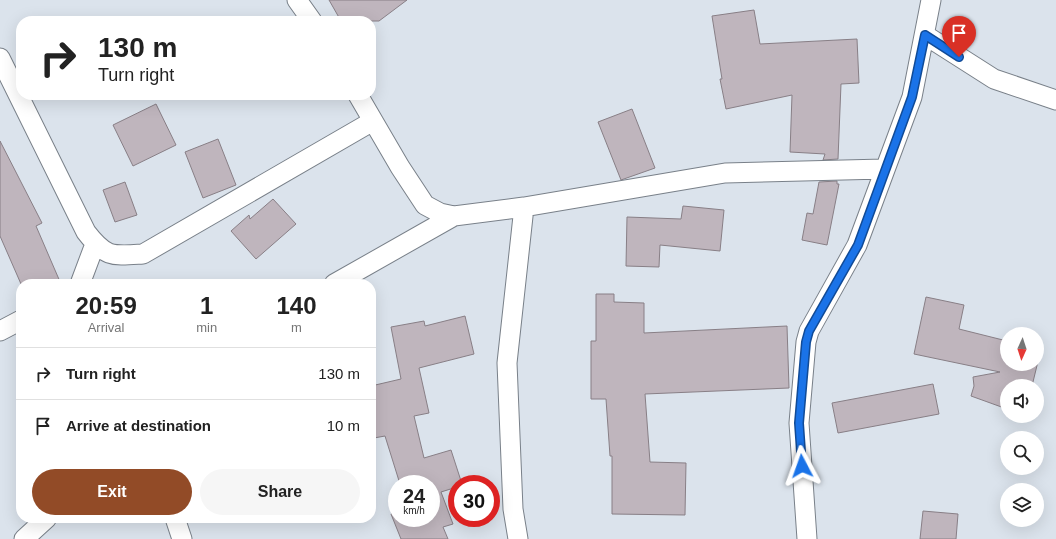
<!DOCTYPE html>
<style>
body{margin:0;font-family:Helvetica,sans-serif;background:#f6f6f6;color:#222;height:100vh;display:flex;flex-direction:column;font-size:15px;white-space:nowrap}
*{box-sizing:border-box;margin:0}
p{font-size:13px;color:#767676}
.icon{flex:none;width:22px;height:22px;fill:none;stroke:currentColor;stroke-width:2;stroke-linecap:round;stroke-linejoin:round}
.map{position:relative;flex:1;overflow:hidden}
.side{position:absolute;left:16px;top:279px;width:360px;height:244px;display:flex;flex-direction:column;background:#fff;border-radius:16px;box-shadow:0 4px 16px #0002}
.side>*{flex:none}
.top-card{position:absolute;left:16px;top:16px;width:360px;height:84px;border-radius:16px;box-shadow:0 4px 16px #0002;background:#fff;color:#222;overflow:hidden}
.needle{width:26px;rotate:183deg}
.controls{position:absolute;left:1000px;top:327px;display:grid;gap:8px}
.controls a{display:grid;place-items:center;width:44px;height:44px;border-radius:50%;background:#fff;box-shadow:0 4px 16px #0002;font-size:20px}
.speed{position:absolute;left:388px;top:475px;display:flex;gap:8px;font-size:20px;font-weight:700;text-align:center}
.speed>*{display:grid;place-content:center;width:52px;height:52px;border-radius:50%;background:#fff;box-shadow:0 4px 16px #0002;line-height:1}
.speed small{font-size:10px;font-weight:400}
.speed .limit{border:6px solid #d22;background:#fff;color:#111}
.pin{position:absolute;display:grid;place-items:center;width:34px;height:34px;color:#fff;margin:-41px -17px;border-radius:50% 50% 50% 0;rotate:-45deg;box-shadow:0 0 4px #0007}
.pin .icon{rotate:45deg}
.me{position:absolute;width:44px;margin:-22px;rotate:356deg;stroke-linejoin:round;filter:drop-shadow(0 0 3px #0008)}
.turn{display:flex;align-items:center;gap:14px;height:84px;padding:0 16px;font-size:18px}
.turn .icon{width:52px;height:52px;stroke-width:2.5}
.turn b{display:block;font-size:28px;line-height:34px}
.eta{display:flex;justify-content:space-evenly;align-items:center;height:68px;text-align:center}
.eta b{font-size:24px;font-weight:800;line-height:28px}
.primary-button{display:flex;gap:8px;margin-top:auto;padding:8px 16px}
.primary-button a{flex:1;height:46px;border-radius:24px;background:#924b27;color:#fff;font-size:16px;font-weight:800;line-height:46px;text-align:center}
.primary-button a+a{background:#f6f6f6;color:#222}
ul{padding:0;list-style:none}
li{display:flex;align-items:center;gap:12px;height:52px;padding:0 16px;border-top:1px solid #e0e0e0}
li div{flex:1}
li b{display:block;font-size:15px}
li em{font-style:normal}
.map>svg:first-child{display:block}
</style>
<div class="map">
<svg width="1056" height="539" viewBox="0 0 1056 539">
<rect width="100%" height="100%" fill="#dbe3ec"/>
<path fill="#bfb5bd" stroke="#887f86" d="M 329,0 L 407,0 L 379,21 L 341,21 Z
M 754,10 L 760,44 L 857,39 L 859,83 L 841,84 L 838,159 L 823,160 L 825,154 L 790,152 L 792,95 L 726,109 L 720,79 L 722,79 L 712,16 Z
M 156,104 L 176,145 L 133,166 L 113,125 Z
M 632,109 L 655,168 L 621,180 L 598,122 Z
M 218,139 L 236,185 L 203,198 L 185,152 Z
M 0,141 L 42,223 L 36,226 L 61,284 L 21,284 L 0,236 Z
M 837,181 L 837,184 L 839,184 L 827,245 L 802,240 L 807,213 L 813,214 L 819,182 Z
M 125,182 L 137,215 L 115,222 L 103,190 Z
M 273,199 L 296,224 L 256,259 L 231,231 L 249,215 L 250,219 Z
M 683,206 L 724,210 L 720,251 L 660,245 L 659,267 L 626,266 L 627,217 L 681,219 Z
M 596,294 L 614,294 L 614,302 L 644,303 L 644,333 L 787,326 L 789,388 L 645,394 L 650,462 L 686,463 L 685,515 L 612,514 L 612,456 L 610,456 L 606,399 L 591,399 L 591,341 L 596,341 Z
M 926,297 L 964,305 L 959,329 L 1007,341 L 1007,364 L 1037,364 L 1037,348 L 1041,349 L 1032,386 L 1007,386 L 1007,409 L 971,396 L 974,386 L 973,377 L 1000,372 L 914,354 Z
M 465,316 L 474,354 L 419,368 L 429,413 L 414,416 L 424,458 L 451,450 L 462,484 L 457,484 L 457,487 L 441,492 L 453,524 L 443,527 L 448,539 L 401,539 L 391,514 L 397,512 L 397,518 L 431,518 L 431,484 L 400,484 L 385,436 L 374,438 L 371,426 L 371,386 L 401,379 L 391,327 L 424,321 L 425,326 Z
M 933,384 L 939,414 L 838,433 L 832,403 Z
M 923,511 L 958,514 L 956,539 L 920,539 Z"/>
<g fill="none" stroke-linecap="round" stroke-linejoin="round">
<defs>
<path id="street" d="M 297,0 L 312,21
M 925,35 L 994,79 L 1056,100
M 0,58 L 86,232 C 106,258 112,256 143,254 L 373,121
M 358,95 L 400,167 L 425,205 L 440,213 L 454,216 L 524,207 L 725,173 L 884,169
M 80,284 L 95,244
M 334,284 L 454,216
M 0,331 L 21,320
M 175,518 L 182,539
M 24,539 L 47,518
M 518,539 L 513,509 L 507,363 L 524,207
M 807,539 L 799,423 L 806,342 L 809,331 L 857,245 L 912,97 L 931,0"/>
</defs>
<use href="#street" stroke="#798089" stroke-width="21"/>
<use href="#street" stroke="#fff" stroke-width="19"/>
</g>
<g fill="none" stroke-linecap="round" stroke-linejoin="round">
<defs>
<path id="route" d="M 802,466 L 799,423 L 806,342 L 809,331 L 858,245 L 912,97 L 925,35 L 959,57"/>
</defs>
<use href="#route" stroke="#114b97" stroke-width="10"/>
<use href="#route" stroke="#1a73e8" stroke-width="7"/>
</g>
</svg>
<div class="controls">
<a><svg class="needle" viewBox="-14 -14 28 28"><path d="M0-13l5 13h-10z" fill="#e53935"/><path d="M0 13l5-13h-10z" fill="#767676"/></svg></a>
<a><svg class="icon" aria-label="sound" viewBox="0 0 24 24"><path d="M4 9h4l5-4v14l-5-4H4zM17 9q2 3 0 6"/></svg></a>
<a><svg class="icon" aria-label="search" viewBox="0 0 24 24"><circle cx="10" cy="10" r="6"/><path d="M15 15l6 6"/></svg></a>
<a><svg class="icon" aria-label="layers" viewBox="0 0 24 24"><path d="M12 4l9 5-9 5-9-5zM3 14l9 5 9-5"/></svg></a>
</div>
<div class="speed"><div>24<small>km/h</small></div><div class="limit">30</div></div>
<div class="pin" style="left:959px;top:57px;background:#d93025"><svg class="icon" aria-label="arrive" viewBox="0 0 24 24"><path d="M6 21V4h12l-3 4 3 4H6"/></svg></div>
<svg class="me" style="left:802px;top:466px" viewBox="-20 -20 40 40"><path d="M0-17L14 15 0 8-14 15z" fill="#1a73e8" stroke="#fff" stroke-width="4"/></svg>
<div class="top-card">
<div class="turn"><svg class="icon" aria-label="right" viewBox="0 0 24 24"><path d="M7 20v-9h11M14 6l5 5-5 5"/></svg><div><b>130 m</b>Turn right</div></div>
</div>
<section class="side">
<div class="eta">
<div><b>20:59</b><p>Arrival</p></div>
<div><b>1</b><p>min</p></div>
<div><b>140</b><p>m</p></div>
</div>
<ul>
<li><svg class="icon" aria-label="right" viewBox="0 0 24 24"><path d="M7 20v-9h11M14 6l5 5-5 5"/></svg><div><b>Turn right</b></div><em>130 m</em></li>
<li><svg class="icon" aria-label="arrive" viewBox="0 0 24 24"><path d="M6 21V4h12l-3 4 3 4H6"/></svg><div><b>Arrive at destination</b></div><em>10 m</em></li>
</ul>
<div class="primary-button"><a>Exit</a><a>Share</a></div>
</section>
</div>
